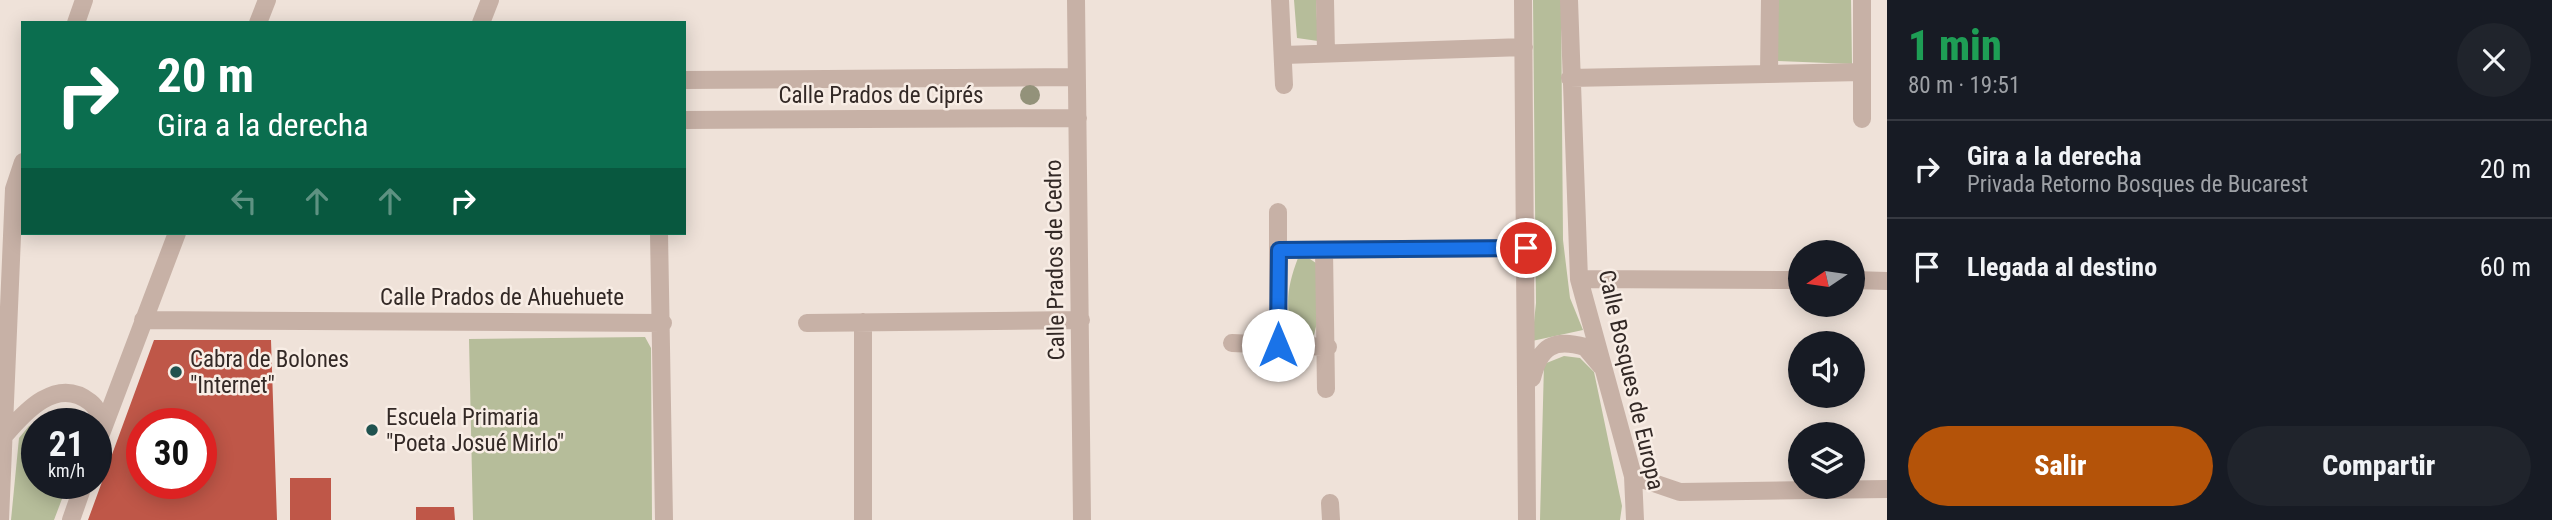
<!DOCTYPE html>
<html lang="es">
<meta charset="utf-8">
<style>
body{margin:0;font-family:"Roboto Condensed",sans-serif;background:#20242c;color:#f1f3f6;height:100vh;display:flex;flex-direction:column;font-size:26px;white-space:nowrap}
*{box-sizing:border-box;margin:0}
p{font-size:23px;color:#9ea1a6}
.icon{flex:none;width:38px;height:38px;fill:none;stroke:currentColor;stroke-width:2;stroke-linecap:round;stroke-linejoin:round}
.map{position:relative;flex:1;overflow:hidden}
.details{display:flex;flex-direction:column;background:#171b24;width:665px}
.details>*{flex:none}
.top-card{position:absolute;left:21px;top:21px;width:665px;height:214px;border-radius:0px;box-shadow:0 4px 18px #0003;background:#0b6e4f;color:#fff;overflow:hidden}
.needle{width:46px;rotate:257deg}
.tools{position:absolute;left:1788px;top:240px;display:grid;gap:14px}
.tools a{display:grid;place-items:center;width:77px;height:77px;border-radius:50%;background:#171b24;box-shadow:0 4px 18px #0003;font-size:35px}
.speed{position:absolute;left:21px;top:408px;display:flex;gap:14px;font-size:35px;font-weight:700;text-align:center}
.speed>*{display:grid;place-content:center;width:91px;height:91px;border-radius:50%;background:#171b24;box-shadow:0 4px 18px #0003;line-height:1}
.speed small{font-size:18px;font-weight:400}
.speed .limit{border:10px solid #d22;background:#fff;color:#111}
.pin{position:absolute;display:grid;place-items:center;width:60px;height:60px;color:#fff;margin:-30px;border:4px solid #fff;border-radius:50%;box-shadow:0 2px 7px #0007}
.me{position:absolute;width:77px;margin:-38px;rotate:0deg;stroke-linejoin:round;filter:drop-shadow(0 0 5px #0008)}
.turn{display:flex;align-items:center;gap:24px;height:147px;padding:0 21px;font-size:32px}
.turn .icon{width:91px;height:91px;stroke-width:2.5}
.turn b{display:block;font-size:49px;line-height:60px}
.lanes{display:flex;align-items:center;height:66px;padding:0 21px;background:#0003;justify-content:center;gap:35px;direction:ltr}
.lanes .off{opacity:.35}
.round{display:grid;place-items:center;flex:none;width:74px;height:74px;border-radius:37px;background:#20242c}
.summary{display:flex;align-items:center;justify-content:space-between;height:119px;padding:0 21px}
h1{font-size:42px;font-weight:800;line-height:52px;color:#1e9e55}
.primary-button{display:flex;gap:14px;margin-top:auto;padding:14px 21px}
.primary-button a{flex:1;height:80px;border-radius:42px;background:#b45309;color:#fff;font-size:28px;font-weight:800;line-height:80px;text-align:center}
.primary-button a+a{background:#20242c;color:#f1f3f6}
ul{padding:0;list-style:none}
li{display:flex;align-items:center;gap:21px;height:98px;padding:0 21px;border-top:2px solid #363941}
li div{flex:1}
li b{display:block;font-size:26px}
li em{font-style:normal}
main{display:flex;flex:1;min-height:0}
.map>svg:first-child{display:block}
</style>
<main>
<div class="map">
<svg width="1887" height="520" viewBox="0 0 1887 520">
<rect width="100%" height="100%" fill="#efe2d9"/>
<path fill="#b6bd9a" d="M 1294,0 L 1316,0 L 1318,41 L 1297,38 Z
M 1533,0 L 1561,0 L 1563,240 L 1570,298 L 1583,330 L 1532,341 L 1536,303 Z
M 1778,0 L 1851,0 L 1852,64 L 1777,61 Z
M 1307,257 L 1319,265 L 1321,306 L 1314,335 L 1295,336 C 1284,307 1287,287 1298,258 Z
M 645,337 L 651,348 L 652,520 L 473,520 L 469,339 Z
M 1564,356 L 1580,358 L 1594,372 L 1622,506 L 1620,520 L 1540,520 L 1544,364 Z
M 70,408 L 77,410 L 85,423 L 37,424 L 37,483 L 68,483 L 54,520 L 11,520 L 19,438 L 29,426 Z"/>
<path fill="#bf5748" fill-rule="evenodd" d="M 154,340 L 271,340 L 277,520 L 88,520 ZM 142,424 L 201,424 L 201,483 L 142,483 Z
M 290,478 L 331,478 L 331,520 L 290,520 Z
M 416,507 L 454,507 L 455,520 L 416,520 Z"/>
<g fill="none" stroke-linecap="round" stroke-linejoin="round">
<path stroke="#c7b1a6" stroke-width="18" d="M 1076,0 L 1082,520
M 1280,0 L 1284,85
M 1325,0 L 1326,53
M 1523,0 L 1527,520
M 1569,0 L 1579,279 L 1633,476 L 1635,520
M 1862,0 L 1862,119
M 76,23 L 84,0
M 258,23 L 267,0
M 481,23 L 490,0
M 1284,55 L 1524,47
M 1769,73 L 1770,0
M 1570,78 L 1862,72
M 684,80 L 1076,77
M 684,120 L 1078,118
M 1278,212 L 1278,345
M 659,233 L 664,520
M 1279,250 L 1526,248
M 1324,250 L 1326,389
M 1579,279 L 1801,280
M 1853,280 L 1887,281
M 143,320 L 663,323
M 807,323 L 1081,320
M 1232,343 L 1328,347
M 1532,378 C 1540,346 1554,338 1585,347 L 1601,366
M 4,436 C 25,411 57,376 90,402 C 100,410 101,420 99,431
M 96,447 L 177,233
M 1633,476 L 1680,492 L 1887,489
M 1330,503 L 1331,520
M 0,520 L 14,189 L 23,162
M 71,520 L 84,483
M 863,520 L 863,322"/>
</g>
<circle fill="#93927a" cx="1030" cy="95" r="10"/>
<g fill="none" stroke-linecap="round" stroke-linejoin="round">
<defs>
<path id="route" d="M 1278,345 L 1279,250 L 1526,248"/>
</defs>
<use href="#route" stroke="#114b97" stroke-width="18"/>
<use href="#route" stroke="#1a73e8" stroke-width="12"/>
</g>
<g fill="#1f524f" stroke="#f8ede5" stroke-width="2.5">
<circle cx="176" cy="372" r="7"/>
<circle cx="372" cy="430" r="7"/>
</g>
<g text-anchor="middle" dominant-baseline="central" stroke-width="5" stroke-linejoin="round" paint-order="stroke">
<g font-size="23" fill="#332926" stroke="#f8ede5">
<text x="881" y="95">Calle Prados de Ciprés</text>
<text transform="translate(1055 260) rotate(-91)">Calle Prados de Cedro</text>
<text x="502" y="297">Calle Prados de Ahuehuete</text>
<text transform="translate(1631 380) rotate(77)">Calle Bosques de Europa</text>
</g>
<g font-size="23" fill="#332926" stroke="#f8ede5" text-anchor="start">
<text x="190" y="359">Cabra de Bolones<tspan x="190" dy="26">"Internet"</tspan></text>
<text x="386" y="417">Escuela Primaria<tspan x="386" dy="26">"Poeta Josué Mirlo"</tspan></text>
</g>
</g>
</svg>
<div class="tools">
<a><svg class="needle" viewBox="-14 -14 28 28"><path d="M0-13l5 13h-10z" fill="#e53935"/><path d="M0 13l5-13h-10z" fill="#9ea1a6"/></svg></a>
<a><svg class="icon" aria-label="sound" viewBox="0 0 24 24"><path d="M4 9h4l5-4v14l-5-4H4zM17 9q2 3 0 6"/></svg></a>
<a><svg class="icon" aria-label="layers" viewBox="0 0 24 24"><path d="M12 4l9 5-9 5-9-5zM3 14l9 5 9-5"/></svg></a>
</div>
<div class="speed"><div>21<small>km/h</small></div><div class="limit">30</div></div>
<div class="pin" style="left:1526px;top:248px;background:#d93025"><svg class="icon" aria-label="arrive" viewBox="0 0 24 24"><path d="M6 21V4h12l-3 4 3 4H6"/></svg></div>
<svg class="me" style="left:1278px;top:345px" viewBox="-20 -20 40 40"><circle r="19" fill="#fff"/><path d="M0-13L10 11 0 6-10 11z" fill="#1a73e8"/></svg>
<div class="top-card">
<div class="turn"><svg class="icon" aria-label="right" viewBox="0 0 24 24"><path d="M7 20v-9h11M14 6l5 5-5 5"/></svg><div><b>20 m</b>Gira a la derecha</div></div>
<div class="lanes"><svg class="icon off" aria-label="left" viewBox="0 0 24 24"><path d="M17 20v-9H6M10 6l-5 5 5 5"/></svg><svg class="icon off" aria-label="ahead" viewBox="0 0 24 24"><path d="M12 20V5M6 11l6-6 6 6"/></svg><svg class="icon off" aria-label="ahead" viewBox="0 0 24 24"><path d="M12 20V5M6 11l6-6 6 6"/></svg><svg class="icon" aria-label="right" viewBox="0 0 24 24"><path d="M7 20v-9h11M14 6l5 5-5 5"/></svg></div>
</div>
</div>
<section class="details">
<div class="summary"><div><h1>1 min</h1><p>80 m · 19:51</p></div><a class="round"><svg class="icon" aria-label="close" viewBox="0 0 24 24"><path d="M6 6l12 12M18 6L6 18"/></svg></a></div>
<ul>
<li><svg class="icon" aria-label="right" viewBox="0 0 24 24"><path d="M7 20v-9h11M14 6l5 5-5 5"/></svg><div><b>Gira a la derecha</b><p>Privada Retorno Bosques de Bucarest</p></div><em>20 m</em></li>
<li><svg class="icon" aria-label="arrive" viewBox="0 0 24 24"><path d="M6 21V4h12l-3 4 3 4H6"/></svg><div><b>Llegada al destino</b></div><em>60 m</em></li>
</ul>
<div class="primary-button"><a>Salir</a><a>Compartir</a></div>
</section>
</main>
